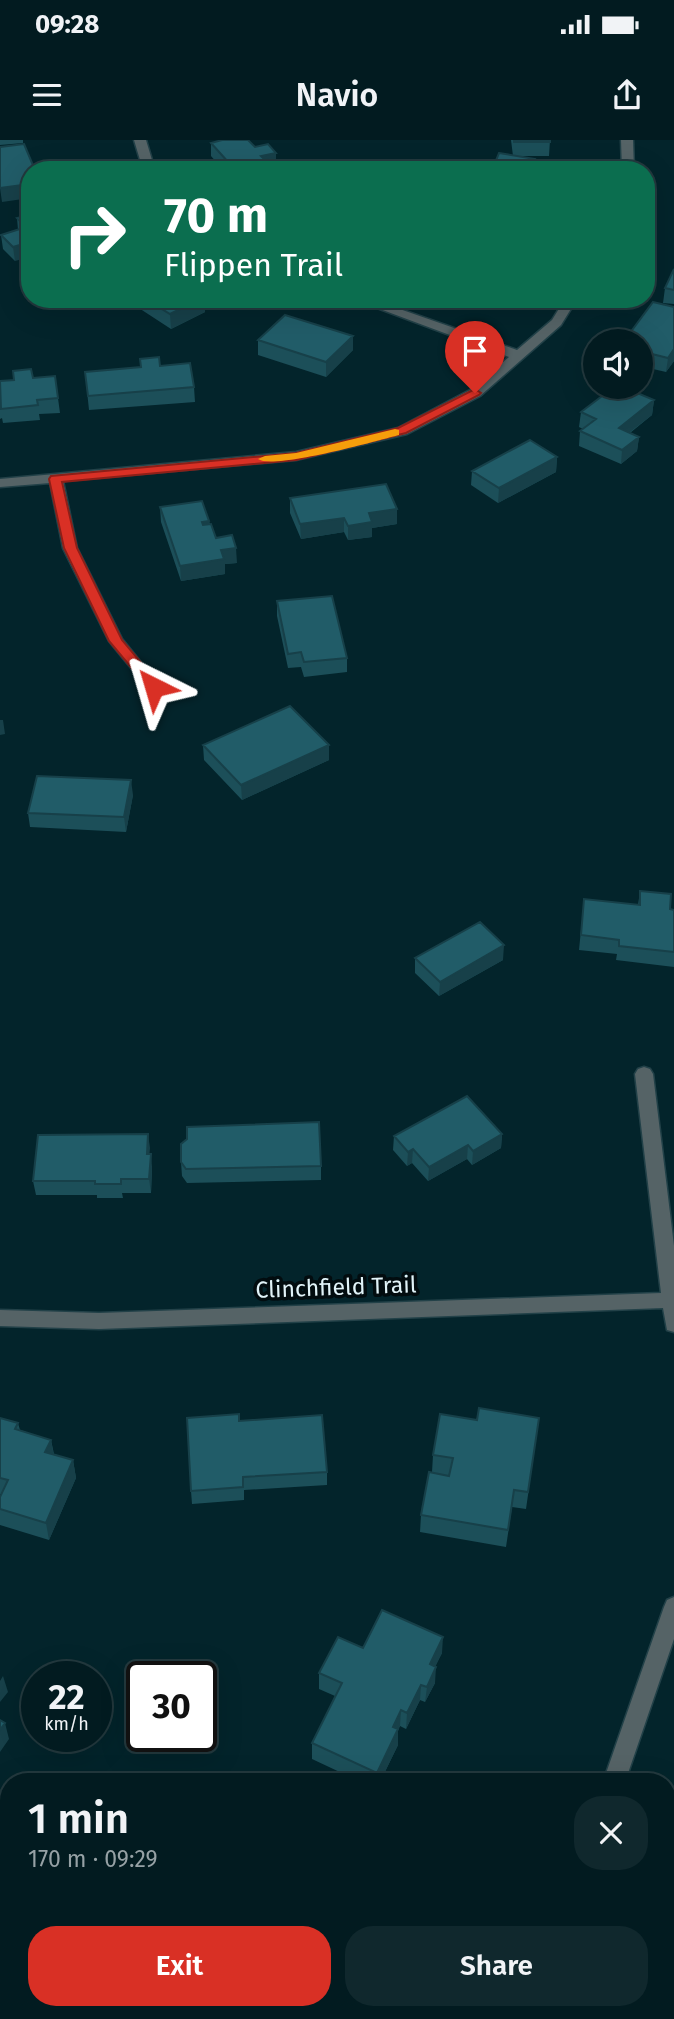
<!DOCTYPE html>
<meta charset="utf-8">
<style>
body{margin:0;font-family:"Fira Sans",sans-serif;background:#10282d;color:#f1f3f6;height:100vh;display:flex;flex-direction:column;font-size:26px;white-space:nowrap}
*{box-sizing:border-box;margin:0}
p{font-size:23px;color:#96a1a5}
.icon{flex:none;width:38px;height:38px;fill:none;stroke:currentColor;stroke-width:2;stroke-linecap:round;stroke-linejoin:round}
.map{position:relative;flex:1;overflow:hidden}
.panel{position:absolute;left:0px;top:1633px;width:676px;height:247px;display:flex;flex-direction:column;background:#021b20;border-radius:28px 28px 0 0;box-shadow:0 7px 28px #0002,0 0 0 2px #23393e}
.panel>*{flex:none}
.hud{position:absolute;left:21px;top:21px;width:634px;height:147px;border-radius:28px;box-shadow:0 7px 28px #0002,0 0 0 2px #23393e;background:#0b6e4f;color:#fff;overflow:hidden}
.buttons{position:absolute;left:583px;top:189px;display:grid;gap:14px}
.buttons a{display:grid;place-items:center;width:70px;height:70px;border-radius:50%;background:#021b20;box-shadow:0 7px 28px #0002,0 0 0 2px #23393e;font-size:35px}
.speed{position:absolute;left:21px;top:1521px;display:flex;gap:14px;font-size:35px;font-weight:700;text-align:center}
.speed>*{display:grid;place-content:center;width:91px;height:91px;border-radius:50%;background:#021b20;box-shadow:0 7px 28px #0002,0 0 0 2px #23393e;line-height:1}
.speed small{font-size:18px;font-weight:400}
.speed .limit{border:4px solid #111;border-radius:10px;background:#fff;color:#111}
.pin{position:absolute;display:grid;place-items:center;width:60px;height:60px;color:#fff;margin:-72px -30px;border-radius:50% 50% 50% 0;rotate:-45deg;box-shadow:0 0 7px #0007}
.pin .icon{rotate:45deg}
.me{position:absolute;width:77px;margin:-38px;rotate:320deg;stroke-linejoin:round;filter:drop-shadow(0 0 5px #0008)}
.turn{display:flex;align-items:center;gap:24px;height:147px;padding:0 28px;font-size:32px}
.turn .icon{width:91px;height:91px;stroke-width:2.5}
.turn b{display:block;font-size:49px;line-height:60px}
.round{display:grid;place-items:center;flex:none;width:74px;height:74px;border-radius:28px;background:#10282d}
.summary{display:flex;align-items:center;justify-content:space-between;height:119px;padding:0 28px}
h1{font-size:42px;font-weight:600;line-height:52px}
.primary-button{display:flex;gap:14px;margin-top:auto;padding:14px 28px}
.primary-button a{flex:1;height:80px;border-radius:28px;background:#d93025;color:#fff;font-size:28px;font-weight:600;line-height:80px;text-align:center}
.primary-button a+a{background:#10282d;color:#f1f3f6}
.status{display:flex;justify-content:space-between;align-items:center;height:49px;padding:0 35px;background:#021b20;direction:ltr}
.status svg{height:19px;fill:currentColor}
header{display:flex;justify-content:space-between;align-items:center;height:91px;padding:0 28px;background:#021b20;font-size:32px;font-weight:600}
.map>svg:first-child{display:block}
</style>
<div class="status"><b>09:28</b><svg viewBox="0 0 49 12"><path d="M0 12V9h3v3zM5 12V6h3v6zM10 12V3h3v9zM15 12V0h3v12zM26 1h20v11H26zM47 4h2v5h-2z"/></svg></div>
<header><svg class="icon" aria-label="menu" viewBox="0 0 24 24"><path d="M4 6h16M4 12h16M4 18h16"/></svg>Navio<svg class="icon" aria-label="share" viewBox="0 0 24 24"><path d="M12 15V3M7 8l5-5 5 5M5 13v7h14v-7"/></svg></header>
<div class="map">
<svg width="674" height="1879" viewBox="0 0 674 1879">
<rect width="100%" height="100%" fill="#03242b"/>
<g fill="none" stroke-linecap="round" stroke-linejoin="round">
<defs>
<path id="street" d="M 134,0 L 146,0 L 155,30 L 143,30 Z
M 621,0 L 633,0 L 634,30 L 622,30 Z
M 353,159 L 371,159 L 517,210 L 552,180 L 565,159 L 577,159 L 561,185 L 480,256 L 407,294 L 296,320 L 63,341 L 77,408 L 122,499 L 161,547 L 154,552 L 149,550 L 109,501 L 63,408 L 50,343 L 0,347 L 0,339 L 296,312 L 398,288 L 470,250 L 509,217 Z
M 644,927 L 650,929 L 653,934 L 674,1106 L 674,1192 L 667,1190 L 663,1168 L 99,1189 L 0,1186 L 0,1170 L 99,1173 L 661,1153 L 635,934 L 638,929 Z
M 674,1457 L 674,1499 L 625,1642 L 603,1642 L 664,1467 L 667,1460 Z
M 500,1871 L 524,1871 L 521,1879 L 497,1879 Z"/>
</defs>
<use href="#street" stroke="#224148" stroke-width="3"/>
<use href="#street" fill="#556366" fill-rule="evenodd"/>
</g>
<path fill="#1c4f59" d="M 0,0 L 23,0 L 23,3 L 0,5 Z
M 511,0 L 550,0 L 549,16 L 516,16 L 535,19 L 534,30 L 492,30 L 513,16 Z
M 211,3 L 255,7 L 276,21 L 284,30 L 223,30 L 211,16 Z
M 30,75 L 15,121 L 3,109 L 1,95 L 18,90 L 17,78 Z
M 674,129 L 674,164 L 663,163 L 665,148 Z
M 125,159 L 204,159 L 205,172 L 171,189 Z
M 353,196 L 353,210 L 326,237 L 258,215 L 258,200 Z
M 640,201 L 674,221 L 666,232 L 640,226 Z
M 160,226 L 194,247 L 195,262 L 89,270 L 85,232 Z
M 55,236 L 60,273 L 39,274 L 40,280 L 3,283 L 2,278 L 0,279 L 0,241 Z
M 654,260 L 652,275 L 630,293 L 639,297 L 637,311 L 621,324 L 579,306 L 580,291 L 583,289 L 579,287 L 581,272 Z
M 557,317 L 556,332 L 498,363 L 471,345 L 472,331 Z
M 290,358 L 397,369 L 397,384 L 372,388 L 372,397 L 348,400 L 344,392 L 301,399 L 290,373 Z
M 160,367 L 209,381 L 210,384 L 216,398 L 237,423 L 225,424 L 225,434 L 181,441 L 161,382 Z
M 277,461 L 347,518 L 347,532 L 304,537 L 301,527 L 288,528 L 277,476 Z
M 203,605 L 329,620 L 242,660 L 204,620 Z
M 133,655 L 126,692 L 30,687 L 28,673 Z
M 640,751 L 670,769 L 674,770 L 674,827 L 616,820 L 617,814 L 579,810 L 584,759 L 638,765 Z
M 415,818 L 503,820 L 439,856 L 415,833 Z
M 148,994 L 149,1014 L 152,1028 L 151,1053 L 122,1053 L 123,1058 L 97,1058 L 97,1055 L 36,1055 L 33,1041 Z
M 502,994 L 501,1008 L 472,1025 L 467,1019 L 428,1041 L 412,1023 L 407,1026 L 393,1010 L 394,996 Z
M 181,1022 L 321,1026 L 321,1040 L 187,1043 L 182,1036 Z
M 239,1274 L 239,1281 L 327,1332 L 327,1345 L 244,1350 L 244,1360 L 192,1364 L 191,1351 Z
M 0,1278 L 18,1283 L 20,1290 L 51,1300 L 54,1314 L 73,1320 L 76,1338 L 49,1400 L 0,1385 L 0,1357 L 1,1354 L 0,1354 Z
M 539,1278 L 526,1369 L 512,1367 L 506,1407 L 420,1392 L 421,1375 L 432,1332 L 433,1315 Z
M 363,1508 L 442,1513 L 435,1526 L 435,1543 L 425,1562 L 420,1560 L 406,1589 L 400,1586 L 398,1590 L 398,1605 L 380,1642 L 361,1642 L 312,1619 L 312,1603 L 335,1556 L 319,1549 L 319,1533 Z
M 232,1871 L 251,1871 L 247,1879 Z"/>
<path fill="#174049" d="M 276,13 L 276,27 L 262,30 L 261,16 Z
M 232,22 L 233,30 L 229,30 L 229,23 Z
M 30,44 L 30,58 L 2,62 L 0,48 Z
M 30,102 L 30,117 L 15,121 L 13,107 Z
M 201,159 L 204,159 L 205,172 L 171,189 L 170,174 Z
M 353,196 L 353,210 L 326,237 L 326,222 Z
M 674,209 L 674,221 L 666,232 L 668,218 Z
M 654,260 L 652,275 L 617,302 L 619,288 Z
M 639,297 L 637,311 L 621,324 L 622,310 Z
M 557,317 L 556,332 L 498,363 L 499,348 Z
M 397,369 L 397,384 L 372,388 L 372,397 L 348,400 L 348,386 L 369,373 Z
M 344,378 L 344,392 L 301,399 L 300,384 Z
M 209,381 L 210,395 L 203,396 L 202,382 Z
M 236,408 L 237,423 L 225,424 L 225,434 L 181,441 L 180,426 L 221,410 Z
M 0,580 L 3,580 L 5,594 L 0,595 Z
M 329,605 L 329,620 L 242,660 L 241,645 Z
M 131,640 L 133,655 L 126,692 L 124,677 Z
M 504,805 L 503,820 L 439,856 L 440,842 Z
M 148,994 L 150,1008 L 148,1028 L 147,1014 Z
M 502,994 L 501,1008 L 472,1025 L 473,1011 Z
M 468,1005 L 467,1019 L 428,1041 L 429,1027 Z
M 413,1009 L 412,1023 L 407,1026 L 408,1012 Z
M 151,1014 L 152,1028 L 151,1053 L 149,1039 Z
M 51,1300 L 54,1317 L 45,1312 Z
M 73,1320 L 76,1338 L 49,1400 L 46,1383 Z
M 443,1497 L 442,1513 L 429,1540 L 430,1524 Z
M 436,1527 L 435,1543 L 425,1562 L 427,1547 Z
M 3,1536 L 8,1552 L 0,1562 L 0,1541 Z
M 421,1545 L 420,1560 L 406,1589 L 407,1573 Z
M 401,1570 L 400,1586 L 398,1590 L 398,1605 L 380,1642 L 377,1642 L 377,1633 L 393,1587 Z
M 5,1583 L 9,1599 L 0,1612 L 0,1590 Z
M 246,1871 L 251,1871 L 247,1879 L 246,1879 Z"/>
<path fill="#215c68" stroke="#174049" stroke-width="2" d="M 222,0 L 248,0 L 255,7 L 268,4 L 276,13 L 261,16 L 265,20 L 274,18 L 284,30 L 235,30 L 234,28 L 237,28 L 232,22 L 229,23 L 211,3 Z
M 514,0 L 550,0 L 550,2 L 514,2 Z
M 24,4 L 35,30 L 30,30 L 30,44 L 0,48 L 0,7 Z
M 499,13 L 535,19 L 531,30 L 492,30 Z
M 30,75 L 30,102 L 13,107 L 1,95 L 26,87 L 17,78 Z
M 674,129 L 674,150 L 665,148 Z
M 146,159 L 201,159 L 170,174 Z
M 653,162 L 674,167 L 674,209 L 668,218 L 640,211 L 640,201 L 624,201 Z
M 285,175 L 353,196 L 326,222 L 258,200 Z
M 159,217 L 160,226 L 190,223 L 194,247 L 88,256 L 85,232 L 141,227 L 140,219 Z
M 31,229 L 33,238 L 55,236 L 58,258 L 37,260 L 38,265 L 1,269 L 0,241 L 14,240 L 13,231 Z
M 614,247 L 623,247 L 654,260 L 619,288 L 639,297 L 622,310 L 580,291 L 596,279 L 581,272 Z
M 530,300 L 557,317 L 499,348 L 472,331 Z
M 386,344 L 397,369 L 369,373 L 372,382 L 348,386 L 344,378 L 300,384 L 290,358 Z
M 202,361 L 209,381 L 202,382 L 203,385 L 211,384 L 216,398 L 232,395 L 236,408 L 221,410 L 224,419 L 180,426 L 160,367 Z
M 332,456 L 347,518 L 304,522 L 301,512 L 288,514 L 277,461 Z
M 290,566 L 329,605 L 241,645 L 203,605 Z
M 37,636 L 131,640 L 124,677 L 28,673 Z
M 640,751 L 671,754 L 670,769 L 674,770 L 674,812 L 619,806 L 619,800 L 581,795 L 584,759 L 640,765 Z
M 480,782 L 504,805 L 440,842 L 415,818 Z
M 467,956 L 502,994 L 473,1011 L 468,1005 L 429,1027 L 413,1009 L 408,1012 L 394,996 Z
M 319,982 L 321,1026 L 186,1029 L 181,1022 L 181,1004 L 187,999 L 187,987 Z
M 148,994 L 147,1014 L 151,1014 L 149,1039 L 121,1039 L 121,1044 L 95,1044 L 95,1041 L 33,1041 L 38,995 Z
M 479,1268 L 539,1278 L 528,1352 L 514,1350 L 508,1390 L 421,1375 L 429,1332 L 449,1336 L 453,1318 L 433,1315 L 440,1274 L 477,1280 Z
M 239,1274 L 239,1281 L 322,1275 L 327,1332 L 243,1337 L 243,1347 L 191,1351 L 187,1278 Z
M 0,1278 L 18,1283 L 15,1289 L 51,1300 L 45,1312 L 73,1320 L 46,1383 L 0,1369 L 0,1357 L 8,1340 L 0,1338 Z
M 382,1470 L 443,1497 L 430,1524 L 436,1527 L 427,1547 L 421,1545 L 407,1573 L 401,1570 L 393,1587 L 398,1589 L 377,1633 L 312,1603 L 342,1543 L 319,1533 L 338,1497 L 363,1508 Z
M 0,1580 L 5,1583 L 0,1590 Z"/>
<path fill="#d93025" stroke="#8d1f18" stroke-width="2" d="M 475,249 L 481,253 L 479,255 L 406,293 L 296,320 L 62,342 L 77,408 L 122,500 L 159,544 L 159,550 L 150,550 L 109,501 L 64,408 L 49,339 L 51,336 L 296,313 L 398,288 Z"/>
<path fill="#f59e0b" d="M 395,289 L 399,290 L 399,295 C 376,301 273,330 258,319 L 265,316 L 296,313 Z"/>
<g text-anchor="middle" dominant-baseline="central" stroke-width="7" stroke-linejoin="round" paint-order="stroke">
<g font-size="23" fill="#e1f3f8" stroke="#020c0f">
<text transform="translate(336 1147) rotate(-2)">Clinchfield Trail</text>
</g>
</g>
</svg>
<div class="buttons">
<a><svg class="icon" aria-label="sound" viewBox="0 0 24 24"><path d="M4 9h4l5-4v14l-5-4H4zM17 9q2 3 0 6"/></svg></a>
</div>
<div class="speed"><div>22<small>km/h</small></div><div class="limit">30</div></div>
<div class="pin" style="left:475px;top:253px;background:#d93025"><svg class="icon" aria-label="arrive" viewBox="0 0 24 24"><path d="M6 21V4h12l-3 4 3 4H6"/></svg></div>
<svg class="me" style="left:154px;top:547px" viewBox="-20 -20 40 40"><path d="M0-17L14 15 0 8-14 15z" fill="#d93025" stroke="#fff" stroke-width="4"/></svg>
<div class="hud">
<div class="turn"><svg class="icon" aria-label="right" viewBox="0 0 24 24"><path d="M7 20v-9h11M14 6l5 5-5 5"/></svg><div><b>70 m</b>Flippen Trail</div></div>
</div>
<section class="panel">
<div class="summary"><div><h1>1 min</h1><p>170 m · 09:29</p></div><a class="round"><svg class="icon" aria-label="close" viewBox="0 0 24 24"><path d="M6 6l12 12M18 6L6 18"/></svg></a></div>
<div class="primary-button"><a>Exit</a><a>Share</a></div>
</section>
</div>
